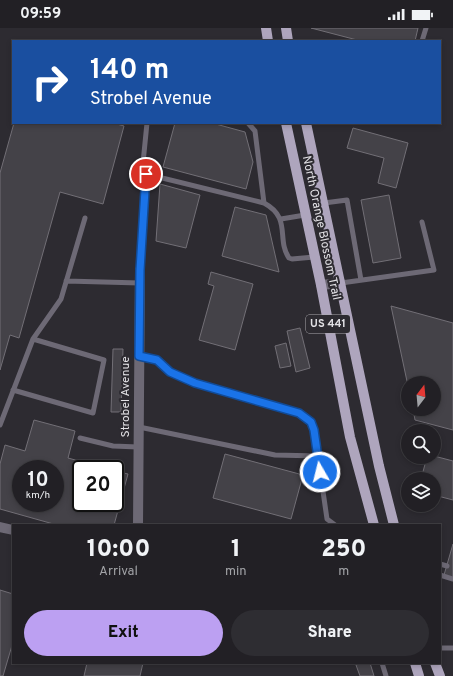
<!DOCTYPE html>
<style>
body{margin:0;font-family:Overpass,sans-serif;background:#2e2d32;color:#f1f3f6;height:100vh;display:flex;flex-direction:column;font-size:15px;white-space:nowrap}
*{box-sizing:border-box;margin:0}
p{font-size:13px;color:#a2a3a7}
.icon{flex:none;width:22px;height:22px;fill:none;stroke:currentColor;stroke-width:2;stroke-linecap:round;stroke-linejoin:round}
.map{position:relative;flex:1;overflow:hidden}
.panel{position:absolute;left:12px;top:496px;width:429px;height:140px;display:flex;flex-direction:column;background:#222025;border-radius:0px;box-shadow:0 2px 6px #0003,0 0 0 1px #3f3e42}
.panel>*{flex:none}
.top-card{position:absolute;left:12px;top:12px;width:429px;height:84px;border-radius:0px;box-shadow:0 2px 6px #0003,0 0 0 1px #3f3e42;background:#1a4fa0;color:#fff;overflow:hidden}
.needle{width:26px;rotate:16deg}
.buttons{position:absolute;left:401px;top:348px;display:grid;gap:8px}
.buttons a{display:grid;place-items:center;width:40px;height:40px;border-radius:50%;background:#222025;box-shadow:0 2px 6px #0003,0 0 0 1px #3f3e42;font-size:20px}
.speed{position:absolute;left:12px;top:432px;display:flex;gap:8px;font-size:20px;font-weight:700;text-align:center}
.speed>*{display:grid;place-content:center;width:52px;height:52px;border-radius:50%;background:#222025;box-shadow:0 2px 6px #0003,0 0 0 1px #3f3e42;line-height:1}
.speed small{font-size:10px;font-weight:400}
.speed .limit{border:2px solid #111;border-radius:6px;background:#fff;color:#111}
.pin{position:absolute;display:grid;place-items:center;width:34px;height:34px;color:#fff;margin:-17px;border:2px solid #fff;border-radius:50%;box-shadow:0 1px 4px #0007}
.me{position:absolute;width:44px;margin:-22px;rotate:352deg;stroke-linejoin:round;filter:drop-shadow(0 0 3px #0008)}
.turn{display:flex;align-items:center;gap:14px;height:84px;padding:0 12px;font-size:18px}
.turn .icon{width:52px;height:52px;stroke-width:2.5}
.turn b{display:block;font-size:28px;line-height:34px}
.eta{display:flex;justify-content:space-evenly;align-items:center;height:68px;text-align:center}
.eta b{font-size:24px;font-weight:800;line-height:28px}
.cta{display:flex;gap:8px;margin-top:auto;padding:8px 12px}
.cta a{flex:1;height:46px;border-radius:24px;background:#bca0f2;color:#111;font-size:16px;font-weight:800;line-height:46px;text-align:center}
.cta a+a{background:#2e2d32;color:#f1f3f6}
.status{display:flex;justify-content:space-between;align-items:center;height:28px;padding:0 20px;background:#222025;direction:ltr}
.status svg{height:11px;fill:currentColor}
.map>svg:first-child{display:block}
</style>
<div class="status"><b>09:59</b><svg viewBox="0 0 49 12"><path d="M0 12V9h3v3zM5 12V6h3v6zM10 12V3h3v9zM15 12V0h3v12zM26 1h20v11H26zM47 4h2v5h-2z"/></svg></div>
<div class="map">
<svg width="453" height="648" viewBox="0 0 453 648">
<rect width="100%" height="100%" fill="#2d2b31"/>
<path fill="#444248" stroke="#726f76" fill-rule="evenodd" d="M 311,0 L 418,0 L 415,13 L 361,13 Z
M 14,95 L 113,95 L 124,98 L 103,176 L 60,164 L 19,310 L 10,307 L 0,342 L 0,145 Z
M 175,95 L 212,95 L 245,104 L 253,134 L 246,161 L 163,139 Z
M 353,100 L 408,115 L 396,160 L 378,155 L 384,130 L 347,120 Z
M 160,156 L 200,167 L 186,220 L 156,213 Z
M 389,167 L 401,230 L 373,235 L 361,172 Z
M 235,179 L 266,187 L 279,244 L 222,228 Z
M 211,244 L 253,256 L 235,322 L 199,312 L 214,258 L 208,256 Z
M 391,278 L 453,295 L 453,402 L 415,392 L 413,381 L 434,381 L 434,355 L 408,355 L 408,358 Z
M 300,300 L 310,340 L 296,344 L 287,303 Z
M 286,315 L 291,338 L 280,340 L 275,318 Z
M 113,321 L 123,321 L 121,384 L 111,384 Z
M 34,392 L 75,403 L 68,430 L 108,441 L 81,441 L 81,475 L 115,475 L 115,443 L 128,446 L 114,497 L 57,497 L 0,481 L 0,436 L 5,417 L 25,423 ZM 21,441 L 55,441 L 55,475 L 21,475 Z
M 225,426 L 303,447 L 291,491 L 213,470 Z
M 434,428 L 453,433 L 453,472 L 434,467 L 434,451 L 421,451 L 427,429 Z
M 453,516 L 453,550 L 444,547 Z
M 0,562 L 13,566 L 13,614 L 3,648 L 0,648 Z
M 87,635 L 143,635 L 140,648 L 84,648 Z
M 363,635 L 370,635 L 374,648 L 360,648 L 356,637 Z"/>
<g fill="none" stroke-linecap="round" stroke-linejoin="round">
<path stroke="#6d6975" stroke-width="5" d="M 422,13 L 426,0
M 147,95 L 143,135 L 146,146 L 264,175 C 292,190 276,211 289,230 L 292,231 L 314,229
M 248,95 L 255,103 L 264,175
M 324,175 L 347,172 L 361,252
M 281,191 L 305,187
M 140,242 L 146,146
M 66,253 L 140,255
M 341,255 L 434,242 L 422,194
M 33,311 L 61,271 L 85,190
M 139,328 L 157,332 L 170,344 L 195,355 L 299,385 L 311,393 L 314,401 L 327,491 L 335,497
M 0,397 L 33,311 L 104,332 L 93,385 L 13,362
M 139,399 L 275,427 L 318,428
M 80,410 L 113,418 L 138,419
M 440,536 L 447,538
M 440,547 L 453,551
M 440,620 L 453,620
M 382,635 L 386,648"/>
<path stroke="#6d6975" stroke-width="10" d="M 321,257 L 341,255
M 138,497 L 140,242
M 0,499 L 13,502"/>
<path stroke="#aea5bd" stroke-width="10" d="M 266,0 L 268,13
M 286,0 L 288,13
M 286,95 L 321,257 L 350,409 L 374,497
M 306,95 L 379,438 L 394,497
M 415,635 L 419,648
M 435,635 L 440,648"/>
</g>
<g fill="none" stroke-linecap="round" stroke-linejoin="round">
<defs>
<path id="route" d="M 146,146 L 140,242 L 139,328 L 157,332 L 170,344 L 195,355 L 299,385 L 311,394 L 314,402 L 320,444"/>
</defs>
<use href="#route" stroke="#114b97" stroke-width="10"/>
<use href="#route" stroke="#1a73e8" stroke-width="7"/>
</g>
<g text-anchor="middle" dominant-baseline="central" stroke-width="4" stroke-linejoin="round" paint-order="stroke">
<rect fill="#2d2b31" stroke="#acaaaf" stroke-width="1" x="306" y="287" width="44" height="18" rx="3"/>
<g font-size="11" font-weight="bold" fill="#e2e1e5">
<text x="328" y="296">US 441</text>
</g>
<g font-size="12" fill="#e2e1e5" stroke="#2d2b31">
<text transform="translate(321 200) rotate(78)">North Orange Blossom Trail</text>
<text transform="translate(126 369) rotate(-90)">Strobel Avenue</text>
</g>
</g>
</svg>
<div class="buttons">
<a><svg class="needle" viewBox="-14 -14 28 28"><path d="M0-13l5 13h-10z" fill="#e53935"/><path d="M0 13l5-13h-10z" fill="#a2a3a7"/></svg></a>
<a><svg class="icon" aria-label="search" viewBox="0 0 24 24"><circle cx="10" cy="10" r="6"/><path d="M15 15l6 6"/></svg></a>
<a><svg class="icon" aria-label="layers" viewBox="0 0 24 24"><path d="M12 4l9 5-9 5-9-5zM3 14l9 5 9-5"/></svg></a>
</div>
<div class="speed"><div>10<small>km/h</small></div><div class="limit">20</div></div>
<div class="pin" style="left:146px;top:146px;background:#d93025"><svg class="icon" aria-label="arrive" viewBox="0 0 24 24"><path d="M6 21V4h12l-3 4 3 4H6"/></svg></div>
<svg class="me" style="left:320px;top:444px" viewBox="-20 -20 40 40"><circle r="17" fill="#1a73e8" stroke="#fff" stroke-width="3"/><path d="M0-11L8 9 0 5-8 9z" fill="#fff"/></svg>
<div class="top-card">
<div class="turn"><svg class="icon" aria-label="right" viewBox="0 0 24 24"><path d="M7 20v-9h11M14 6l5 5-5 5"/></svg><div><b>140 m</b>Strobel Avenue</div></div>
</div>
<section class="panel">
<div class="eta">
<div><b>10:00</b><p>Arrival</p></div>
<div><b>1</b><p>min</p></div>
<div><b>250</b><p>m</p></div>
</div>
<div class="cta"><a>Exit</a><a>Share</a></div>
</section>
</div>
